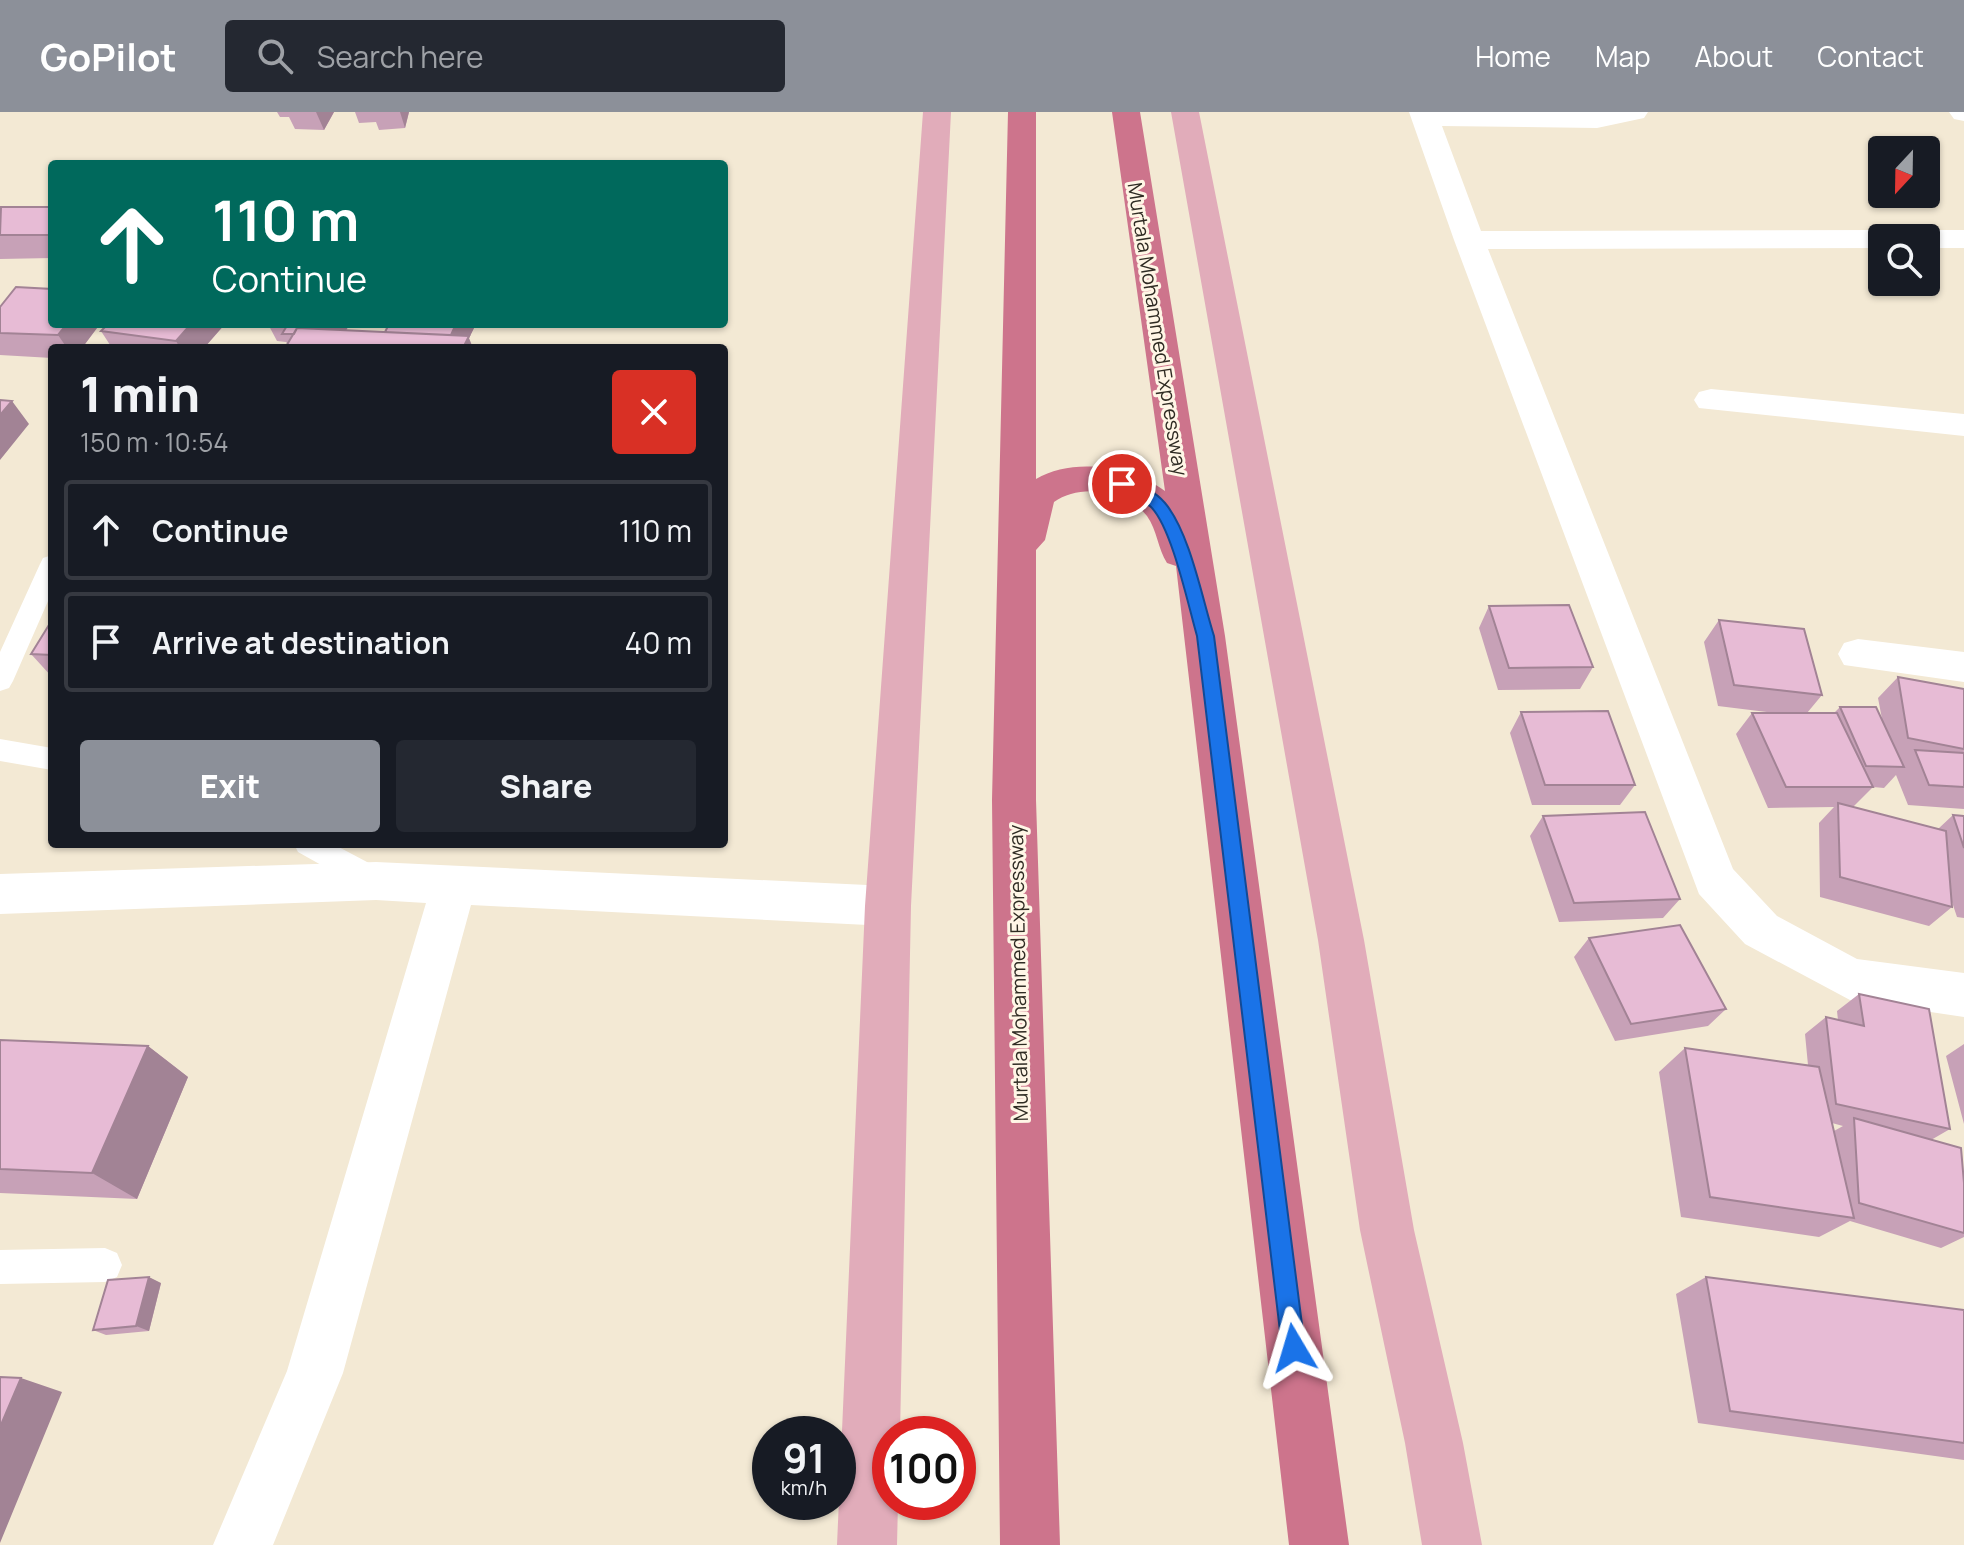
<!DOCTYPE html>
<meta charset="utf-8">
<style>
body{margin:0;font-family:Manrope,sans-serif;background:#242831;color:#f1f3f6;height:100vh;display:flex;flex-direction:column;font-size:30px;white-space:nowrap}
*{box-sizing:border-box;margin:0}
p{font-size:26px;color:#9ea1a6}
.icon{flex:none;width:44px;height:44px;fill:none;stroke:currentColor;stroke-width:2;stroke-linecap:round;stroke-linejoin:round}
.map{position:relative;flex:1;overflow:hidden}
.details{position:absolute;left:48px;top:232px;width:680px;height:504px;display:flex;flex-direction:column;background:#171b24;border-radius:8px;box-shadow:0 2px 6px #0004}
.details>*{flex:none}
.top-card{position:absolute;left:48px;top:48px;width:680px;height:168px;border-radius:8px;box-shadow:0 2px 6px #0004;background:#00695c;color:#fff;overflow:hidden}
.needle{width:52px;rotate:202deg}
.tools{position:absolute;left:1868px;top:24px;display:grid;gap:16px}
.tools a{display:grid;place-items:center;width:72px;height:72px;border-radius:8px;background:#171b24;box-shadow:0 2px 6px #0004;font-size:40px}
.speed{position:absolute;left:752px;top:1304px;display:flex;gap:16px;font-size:40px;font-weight:700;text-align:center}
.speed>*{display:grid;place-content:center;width:104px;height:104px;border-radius:50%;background:#171b24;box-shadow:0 2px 6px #0004;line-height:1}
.speed small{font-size:20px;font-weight:400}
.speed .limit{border:12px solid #d22;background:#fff;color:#111}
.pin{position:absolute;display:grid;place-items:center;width:68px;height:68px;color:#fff;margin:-34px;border:4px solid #fff;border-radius:50%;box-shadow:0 2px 8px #0007}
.me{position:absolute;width:88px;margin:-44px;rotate:353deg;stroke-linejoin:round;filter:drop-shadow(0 0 6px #0008)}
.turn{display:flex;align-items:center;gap:28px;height:168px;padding:0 32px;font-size:36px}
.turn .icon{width:104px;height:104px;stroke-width:2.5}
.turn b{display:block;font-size:56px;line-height:68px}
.round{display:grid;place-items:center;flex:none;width:84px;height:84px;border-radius:8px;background:#242831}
.head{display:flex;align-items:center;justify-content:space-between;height:136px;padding:0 32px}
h1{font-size:48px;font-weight:800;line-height:60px}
.action{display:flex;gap:16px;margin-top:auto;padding:16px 32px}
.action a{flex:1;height:92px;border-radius:8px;background:#8c9099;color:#fff;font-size:32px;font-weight:800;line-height:92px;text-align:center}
.action a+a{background:#242831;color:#f1f3f6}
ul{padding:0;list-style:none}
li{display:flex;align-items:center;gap:24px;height:100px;margin:0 16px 12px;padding:0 16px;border:4px solid #363941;border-radius:8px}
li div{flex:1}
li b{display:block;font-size:30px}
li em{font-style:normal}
header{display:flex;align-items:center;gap:48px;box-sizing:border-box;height:112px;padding:0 40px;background:#8c9099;color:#fff}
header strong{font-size:38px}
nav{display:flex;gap:44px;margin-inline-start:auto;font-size:28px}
.search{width:560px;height:72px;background:#242831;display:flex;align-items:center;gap:20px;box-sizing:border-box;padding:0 28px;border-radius:8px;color:#9ea1a6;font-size:30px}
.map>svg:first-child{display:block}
</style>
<header>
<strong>GoPilot</strong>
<div class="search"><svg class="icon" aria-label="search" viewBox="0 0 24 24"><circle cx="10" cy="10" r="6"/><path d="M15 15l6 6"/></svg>Search here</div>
<nav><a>Home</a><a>Map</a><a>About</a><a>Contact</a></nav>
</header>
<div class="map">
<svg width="1964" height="1433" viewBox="0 0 1964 1433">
<rect width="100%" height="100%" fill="#f3e9d4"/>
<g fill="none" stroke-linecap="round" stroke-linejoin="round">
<path fill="#fff" fill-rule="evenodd" d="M 52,443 L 52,480 L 13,569 L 9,576 L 0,579 L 0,540 L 40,452 L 43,446 Z
M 0,627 L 52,636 L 52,658 L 0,649 Z
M 294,732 L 333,732 L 384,759 L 388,768 L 384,777 L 374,780 L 364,777 L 298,740 Z
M 105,1136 L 117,1141 L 122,1153 L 117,1165 L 105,1170 L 0,1172 L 0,1138 Z"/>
<path fill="#fff" fill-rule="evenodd" d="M 1409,0 L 1648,0 L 1644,6 L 1597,16 L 1442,14 L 1481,119 L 1882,118 L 1893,121 L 1896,126 L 1882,126 L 1882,136 L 1488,137 L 1733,757 L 1777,804 L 1857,847 L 1964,861 L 1964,905 L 1850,888 L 1745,832 L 1699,782 L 1454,128 Z
M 1949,0 L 1964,0 L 1964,9 L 1954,7 Z
M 1926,118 L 1964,118 L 1964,136 L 1926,136 L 1926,126 L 1912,126 L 1915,121 Z
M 1711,277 L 1964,302 L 1964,324 L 1699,296 L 1694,288 L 1699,280 Z
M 1858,527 L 1964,540 L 1964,570 L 1844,553 L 1838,542 L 1844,531 Z
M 376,750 L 888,774 L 904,780 L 911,794 L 904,808 L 888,814 L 471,793 L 343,1261 L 273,1433 L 213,1433 L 287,1259 L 426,791 L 376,788 L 0,802 L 0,762 Z"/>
<path fill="#e1acba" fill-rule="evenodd" d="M 923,0 L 951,0 L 911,794 L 900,1322 L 890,1322 L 890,1390 L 898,1390 L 897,1433 L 837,1433 L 865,794 Z
M 1171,0 L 1199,0 L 1364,828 L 1414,1118 L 1463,1331 L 1482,1433 L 1422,1433 L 1405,1331 L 1360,1118 L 1318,828 Z"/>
<path fill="#cd748c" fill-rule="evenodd" d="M 1008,0 L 1036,0 L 1036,367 C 1073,345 1131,354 1165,379 L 1112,0 L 1140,0 L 1225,524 L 1349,1433 L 1289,1433 L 1176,454 L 1167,451 C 1158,437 1157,418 1147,404 C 1126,378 1080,371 1054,390 L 1045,428 L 1036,438 L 1036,688 L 1060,1433 L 1000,1433 L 992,688 Z"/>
</g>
<path fill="#c7a1b7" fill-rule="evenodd" d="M 277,0 L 334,0 L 324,18 L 295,17 L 289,5 L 280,5 Z
M 355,0 L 409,0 L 405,16 L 379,18 L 376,10 L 359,11 Z
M 52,95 L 52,146 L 0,147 L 0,123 Z
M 0,195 L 52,212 L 100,212 L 82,236 L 52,236 L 52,246 L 0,243 Z
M 108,212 L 225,212 L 204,236 L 112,236 L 101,219 Z
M 268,212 L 350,212 L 346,218 L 385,220 L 389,212 L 476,212 L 469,226 L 288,232 L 286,230 L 277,229 Z
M 1489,494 L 1593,555 L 1580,577 L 1498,578 L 1479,516 Z
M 52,508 L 52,565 L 31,542 Z
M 1719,508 L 1822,583 L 1807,601 L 1834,601 L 1840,595 L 1882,607 L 1878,586 L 1898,565 L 1964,577 L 1964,697 L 1908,693 L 1896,663 L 1884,676 L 1873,675 L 1853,695 L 1938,717 L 1953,703 L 1964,704 L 1964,806 L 1957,805 L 1951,787 L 1952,795 L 1929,814 L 1820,785 L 1819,711 L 1834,695 L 1768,696 L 1736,622 L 1752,601 L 1775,601 L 1718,594 L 1704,530 Z
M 1521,600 L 1635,673 L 1620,693 L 1532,693 L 1510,621 Z
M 1543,704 L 1680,787 L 1663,806 L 1559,810 L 1530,724 Z
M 1589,826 L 1726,897 L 1708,914 L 1615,929 L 1574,845 Z
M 1859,882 L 1950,1017 L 1931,1028 L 1964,1071 L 1964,1125 L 1941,1136 L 1850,1109 L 1819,1125 L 1681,1105 L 1659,960 L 1685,936 L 1808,953 L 1805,922 L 1826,905 L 1838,908 L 1837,899 ZM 1832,1011 L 1843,1014 L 1834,1019 Z
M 0,928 L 148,934 L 188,965 L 137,1087 L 0,1081 Z
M 1964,932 L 1964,1012 L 1946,944 Z
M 1706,1165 L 1964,1198 L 1964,1348 L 1698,1311 L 1676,1182 Z
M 161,1171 L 149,1219 L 106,1223 L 93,1218 Z"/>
<path fill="#a28395" d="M 316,0 L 334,0 L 324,18 Z
M 400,0 L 409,0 L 405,16 Z
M 67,212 L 100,212 L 82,236 L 67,236 L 58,223 Z
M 191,212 L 225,212 L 204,236 L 180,236 L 176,229 Z
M 324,212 L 350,212 L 335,236 L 316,224 Z
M 456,212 L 476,212 L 469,226 L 473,236 L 455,236 L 450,225 Z
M 12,289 L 29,312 L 0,348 L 0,303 Z
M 148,934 L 188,965 L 137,1087 L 92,1061 Z
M 149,1165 L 161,1171 L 149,1219 L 136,1214 Z
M 21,1266 L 62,1280 L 0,1431 L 0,1315 Z"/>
<path fill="#e7bbd5" stroke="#a28395" stroke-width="2" d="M 1,95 L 52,95 L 52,122 L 51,123 L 0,123 Z
M 16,175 L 52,177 L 52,212 L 67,212 L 58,223 L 0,221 L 0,195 Z
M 108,212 L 191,212 L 176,229 L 101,219 Z
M 288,212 L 324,212 L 320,217 L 297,216 L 294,222 L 282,222 Z
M 389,212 L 456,212 L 451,223 L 385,220 Z
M 297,216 L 469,224 L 463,236 L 285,236 Z
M 0,288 L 12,289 L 0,303 Z
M 1569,493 L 1593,555 L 1509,556 L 1489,494 Z
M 52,508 L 52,543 L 31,542 Z
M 1719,508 L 1804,517 L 1822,583 L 1734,573 Z
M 1898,565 L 1964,577 L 1964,637 L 1908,626 Z
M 1840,595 L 1876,595 L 1904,655 L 1866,654 Z
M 1608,599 L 1635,673 L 1545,673 L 1521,600 Z
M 1752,601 L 1837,601 L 1873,675 L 1786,675 Z
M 1915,638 L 1964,641 L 1964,675 L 1929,673 Z
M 1838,691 L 1946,719 L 1952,795 L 1840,765 Z
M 1645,700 L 1680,787 L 1574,791 L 1543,704 Z
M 1953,703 L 1964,704 L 1964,736 Z
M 1680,813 L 1726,897 L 1631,912 L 1589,826 Z
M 1859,882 L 1929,897 L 1950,1017 L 1836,992 L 1826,905 L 1864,914 Z
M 0,928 L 148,934 L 92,1061 L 0,1057 Z
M 1685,936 L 1819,955 L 1854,1106 L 1710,1085 Z
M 1854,1006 L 1961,1036 L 1964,1071 L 1964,1121 L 1859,1091 Z
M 149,1165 L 136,1214 L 93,1218 L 108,1168 Z
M 1706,1165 L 1964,1198 L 1964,1331 L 1730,1299 Z
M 0,1265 L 21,1266 L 0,1315 Z"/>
<path fill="#1a73e8" stroke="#114b97" stroke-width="2" d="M 1122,367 C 1137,371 1154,378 1165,391 C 1190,421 1202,486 1214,524 L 1305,1236 L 1302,1244 L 1294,1248 L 1286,1244 L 1282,1236 L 1197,524 C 1188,493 1172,416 1151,395 C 1140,385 1124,382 1114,372 Z"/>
<g text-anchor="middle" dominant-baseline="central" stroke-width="6" stroke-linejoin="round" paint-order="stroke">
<g font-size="20" fill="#2f2b23" stroke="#fff6e6">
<text transform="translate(1158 217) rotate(81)">Murtala Mohammed Expressway</text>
<text transform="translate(1018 861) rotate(-91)">Murtala Mohammed Expressway</text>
</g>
</g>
</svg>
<div class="tools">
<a><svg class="needle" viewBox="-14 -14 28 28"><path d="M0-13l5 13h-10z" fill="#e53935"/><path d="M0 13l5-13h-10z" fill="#9ea1a6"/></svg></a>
<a><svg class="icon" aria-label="search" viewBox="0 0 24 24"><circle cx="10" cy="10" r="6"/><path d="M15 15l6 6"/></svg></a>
</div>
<div class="speed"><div>91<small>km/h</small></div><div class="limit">100</div></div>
<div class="pin" style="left:1122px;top:372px;background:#d93025"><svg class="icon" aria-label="arrive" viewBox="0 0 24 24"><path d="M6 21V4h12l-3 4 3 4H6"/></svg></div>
<svg class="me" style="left:1294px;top:1236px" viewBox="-20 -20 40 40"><path d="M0-17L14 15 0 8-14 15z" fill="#1a73e8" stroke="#fff" stroke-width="4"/></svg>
<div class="top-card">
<div class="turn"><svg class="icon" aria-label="ahead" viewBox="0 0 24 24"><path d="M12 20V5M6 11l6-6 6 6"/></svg><div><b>110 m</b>Continue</div></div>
</div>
<section class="details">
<div class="head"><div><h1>1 min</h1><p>150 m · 10:54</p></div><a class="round" style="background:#d93025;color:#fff"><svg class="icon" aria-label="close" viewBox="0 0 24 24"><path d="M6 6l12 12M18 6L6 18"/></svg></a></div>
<ul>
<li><svg class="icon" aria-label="ahead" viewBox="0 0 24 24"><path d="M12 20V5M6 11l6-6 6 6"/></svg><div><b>Continue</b></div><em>110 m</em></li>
<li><svg class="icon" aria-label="arrive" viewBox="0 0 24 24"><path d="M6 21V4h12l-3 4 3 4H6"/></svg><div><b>Arrive at destination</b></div><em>40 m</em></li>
</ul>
<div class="action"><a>Exit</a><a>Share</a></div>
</section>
</div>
